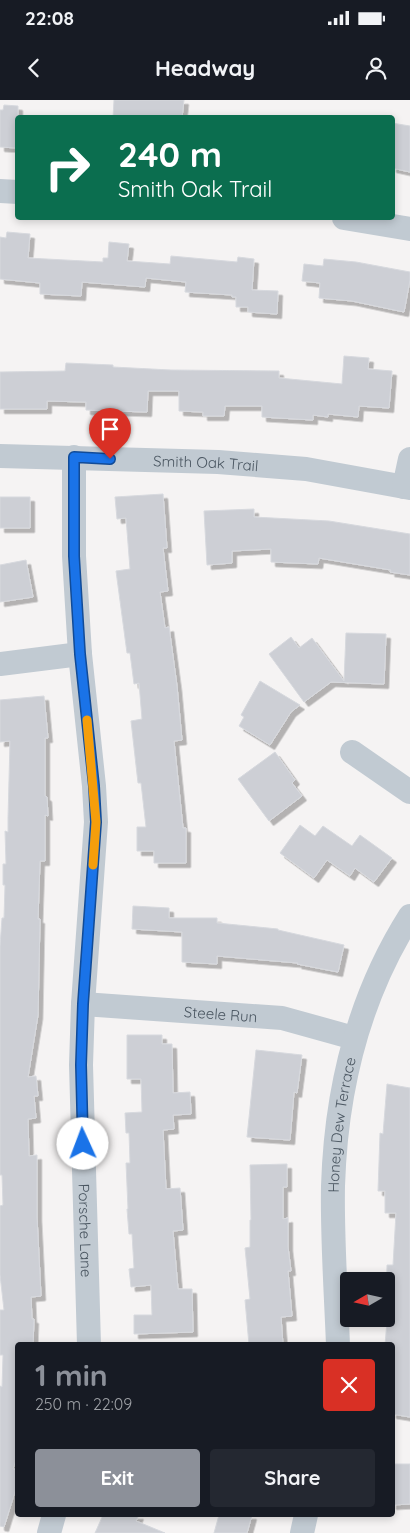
<!DOCTYPE html>
<meta charset="utf-8">
<style>
body{margin:0;font-family:Quicksand,sans-serif;background:#242831;color:#f1f3f6;height:100vh;display:flex;flex-direction:column;font-size:19px;white-space:nowrap}
*{box-sizing:border-box;margin:0}
p{font-size:16px;color:#9ea1a6}
.icon{flex:none;width:28px;height:28px;fill:none;stroke:currentColor;stroke-width:2;stroke-linecap:round;stroke-linejoin:round}
.map{position:relative;flex:1;overflow:hidden}
.side{position:absolute;left:15px;top:1242px;width:380px;height:175px;display:flex;flex-direction:column;background:#171b24;border-radius:5px;box-shadow:0 2px 8px #0003}
.side>*{flex:none}
.hud{position:absolute;left:15px;top:15px;width:380px;height:105px;border-radius:5px;box-shadow:0 2px 8px #0003;background:#0b6e4f;color:#fff;overflow:hidden}
.needle{width:32px;rotate:261deg}
.controls{position:absolute;left:340px;top:1172px;display:grid;gap:10px}
.controls a{display:grid;place-items:center;width:55px;height:55px;border-radius:5px;background:#171b24;box-shadow:0 2px 8px #0003;font-size:25px}
.pin{position:absolute;display:grid;place-items:center;width:42px;height:42px;color:#fff;margin:-51px -21px;border-radius:50% 50% 50% 0;rotate:-45deg;box-shadow:0 0 5px #0007}
.pin .icon{rotate:45deg}
.me{position:absolute;width:55px;margin:-28px;rotate:358deg;stroke-linejoin:round;filter:drop-shadow(0 0 4px #0008)}
.turn{display:flex;align-items:center;gap:18px;height:105px;padding:0 20px;font-size:22px}
.turn .icon{width:65px;height:65px;stroke-width:2.5}
.turn b{display:block;font-size:35px;line-height:42px}
.round{display:grid;place-items:center;flex:none;width:52px;height:52px;border-radius:5px;background:#242831}
.headline{display:flex;align-items:center;justify-content:space-between;height:85px;padding:0 20px}
h1{font-size:30px;font-weight:700;line-height:38px;color:#8c9099}
.action{display:flex;gap:10px;margin-top:auto;padding:10px 20px}
.action a{flex:1;height:58px;border-radius:5px;background:#8c9099;color:#fff;font-size:20px;font-weight:700;line-height:58px;text-align:center}
.action a+a{background:#242831;color:#f1f3f6}
.status{display:flex;justify-content:space-between;align-items:center;height:35px;padding:0 25px;background:#171b24;direction:ltr}
.status svg{height:14px;fill:currentColor}
header{display:flex;justify-content:space-between;align-items:center;height:65px;padding:0 20px;background:#171b24;font-size:22px;font-weight:700}
.map>svg:first-child{display:block}
</style>
<div class="status"><b>22:08</b><svg viewBox="0 0 49 12"><path d="M0 12V9h3v3zM5 12V6h3v6zM10 12V3h3v9zM15 12V0h3v12zM26 1h20v11H26zM47 4h2v5h-2z"/></svg></div>
<header><svg class="icon" aria-label="back" viewBox="0 0 24 24"><path d="M15 5l-7 7 7 7"/></svg>Headway<svg class="icon" aria-label="person" viewBox="0 0 24 24"><circle cx="12" cy="8" r="4"/><path d="M4 21q1-7 8-7t8 7"/></svg></header>
<div class="map">
<svg width="410" height="1433" viewBox="0 0 410 1433">
<defs>
<filter id="shadow"><feDropShadow dx="4.5" dy="4.5" stdDeviation="0" flood-color="#0004"/></filter>
</defs>
<rect width="100%" height="100%" fill="#f5f3f3"/>
<path fill="#cdcfd5" stroke="#d7d9de" filter="url(#shadow)" d="M 114,0 L 184,0 L 182,18 L 113,18 Z
M 4,5 L 18,6 L 18,48 L 0,47 L 0,10 L 3,10 Z
M 392,23 L 410,26 L 410,72 L 392,68 Z
M 7,132 L 30,134 L 28,158 L 103,162 L 103,158 L 108,158 L 109,142 L 129,144 L 127,161 L 170,164 L 171,156 L 237,162 L 238,157 L 254,159 L 252,190 L 278,191 L 277,214 L 248,212 L 248,207 L 236,207 L 236,197 L 232,197 L 232,195 L 185,192 L 186,182 L 146,178 L 145,187 L 82,182 L 81,196 L 40,194 L 40,183 L 0,179 L 0,137 L 6,138 Z
M 324,159 L 356,162 L 410,172 L 410,180 L 404,212 L 352,201 L 319,198 L 320,183 L 302,181 L 304,164 L 323,166 Z
M 344,256 L 369,258 L 368,269 L 392,271 L 389,308 L 359,306 L 358,317 L 328,314 L 328,317 L 313,315 L 313,320 L 262,317 L 262,306 L 225,306 L 224,316 L 203,316 L 203,312 L 179,311 L 179,291 L 148,291 L 147,312 L 86,310 L 86,302 L 47,301 L 47,309 L 0,309 L 0,272 L 65,271 L 66,263 L 113,265 L 113,267 L 171,270 L 279,271 L 279,278 L 342,284 Z
M 163,394 L 167,448 L 163,448 L 168,491 L 160,492 L 165,528 L 169,527 L 177,586 L 182,640 L 174,641 L 183,728 L 186,728 L 186,763 L 154,763 L 154,751 L 137,751 L 137,727 L 146,727 L 141,683 L 138,683 L 131,621 L 142,619 L 139,583 L 134,584 L 130,553 L 127,553 L 116,471 L 130,469 L 126,418 L 117,419 L 115,397 Z
M 0,397 L 30,397 L 30,428 L 0,428 Z
M 254,409 L 254,417 L 329,421 L 410,434 L 410,475 L 390,472 L 391,470 L 319,458 L 318,464 L 271,462 L 271,449 L 232,451 L 232,463 L 207,465 L 204,411 Z
M 26,460 L 33,497 L 0,502 L 0,465 Z
M 346,533 L 386,534 L 384,584 L 331,582 L 304,602 L 269,554 L 291,537 L 299,548 L 312,538 L 344,581 Z
M 260,581 L 300,605 L 291,612 L 270,645 L 239,626 L 244,617 L 241,615 Z
M 44,596 L 48,638 L 45,638 L 45,696 L 47,697 L 48,716 L 45,715 L 45,761 L 40,761 L 38,819 L 40,819 L 38,915 L 28,977 L 36,976 L 38,996 L 34,996 L 36,1018 L 28,1019 L 29,1056 L 37,1055 L 37,1117 L 41,1196 L 31,1197 L 32,1219 L 34,1219 L 33,1245 L 18,1245 L 18,1354 L 13,1369 L 18,1370 L 18,1382 L 4,1427 L 0,1426 L 0,1286 L 2,1287 L 3,1255 L 0,1255 L 0,1210 L 4,1210 L 0,1175 L 0,1106 L 3,1105 L 2,1075 L 0,1075 L 0,846 L 2,818 L 4,818 L 5,785 L 3,785 L 3,764 L 6,764 L 5,731 L 8,732 L 8,718 L 10,641 L 0,642 L 0,600 Z
M 275,652 L 295,680 L 292,683 L 302,696 L 269,721 L 238,679 Z
M 300,725 L 315,736 L 323,726 L 352,746 L 360,735 L 392,758 L 374,782 L 355,768 L 350,776 L 327,760 L 314,778 L 280,753 Z
M 133,806 L 169,808 L 169,818 L 217,818 L 217,823 L 278,829 L 278,830 L 344,845 L 338,872 L 297,864 L 298,863 L 217,856 L 217,864 L 182,862 L 182,832 L 132,829 Z
M 127,935 L 162,935 L 162,944 L 172,944 L 173,993 L 190,992 L 191,1014 L 173,1015 L 174,1029 L 163,1030 L 166,1089 L 180,1088 L 183,1130 L 173,1131 L 178,1189 L 192,1189 L 193,1232 L 134,1234 L 134,1215 L 152,1215 L 151,1185 L 131,1187 L 129,1169 L 134,1168 L 132,1134 L 129,1134 L 127,1109 L 128,1109 L 126,1063 L 130,1063 L 129,1033 L 126,1033 L 125,1013 L 142,1012 L 141,979 L 127,979 Z
M 256,950 L 302,955 L 297,993 L 294,992 L 290,1040 L 247,1037 Z
M 387,984 L 410,988 L 410,1317 L 392,1314 L 392,1245 L 385,1245 L 388,1209 L 386,1209 L 387,1165 L 393,1165 L 396,1113 L 385,1113 L 385,1091 L 378,1091 L 380,1033 L 383,1034 Z
M 287,1064 L 287,1087 L 283,1087 L 283,1119 L 288,1118 L 288,1147 L 291,1171 L 288,1171 L 292,1216 L 281,1217 L 283,1245 L 249,1245 L 245,1200 L 250,1199 L 245,1148 L 250,1147 L 250,1120 L 251,1120 L 250,1065 Z
M 392,1364 L 410,1364 L 410,1404 L 392,1405 Z
M 103,1415 L 139,1415 L 136,1421 L 165,1433 L 95,1433 Z
M 219,1415 L 252,1415 L 247,1433 L 214,1433 Z"/>
<g fill="none" stroke-linecap="round" stroke-linejoin="round">
<g stroke="#c1cad2" stroke-width="24">
<path d="M 0,91 L 18,92"/>
<path d="M 344,118 L 410,129"/>
<path id="s1" d="M 0,356 L 218,362 L 306,369 L 410,388"/>
<path id="s2" d="M 74,357 L 74,456 L 80,554 L 94,686 L 96,722 L 83,904 L 81,965 L 89,1245"/>
<path d="M 404,387 L 410,359"/>
<path d="M 0,564 L 80,554"/>
<path d="M 352,652 L 410,692"/>
<path id="s3" d="M 83,904 L 282,918 L 354,938"/>
<path id="s4" d="M 338,1245 C 336,1193 332,1138 333,1086 C 336,990 358,898 410,816"/>
<path d="M 49,1433 L 54,1415"/>
<path d="M 302,1433 L 306,1415"/>
</g>
</g>
<g fill="none" stroke-linecap="round" stroke-linejoin="round">
<defs>
<path id="route" d="M 83,1044 L 81,965 L 83,904 L 96,722 L 94,686 L 80,554 L 74,456 L 74,357 L 110,359"/>
</defs>
<use href="#route" stroke="#114b97" stroke-width="12"/>
<use href="#route" stroke="#1a73e8" stroke-width="9"/>
<path stroke="#f59e0b" stroke-width="9" d="M 87,620 L 96,722 L 93,765"/>
</g>
<g text-anchor="middle" dominant-baseline="central" stroke-width="4" stroke-linejoin="round" paint-order="stroke">
<g font-size="15" fill="#4a5661" stroke="#fff">
<text stroke="none"><textPath href="#s1" startOffset="206">Smith Oak Trail</textPath></text>
<text stroke="none"><textPath href="#s3" startOffset="138">Steele Run</textPath></text>
<text stroke="none"><textPath href="#s4" startOffset="221">Honey Dew Terrace</textPath></text>
<text stroke="none"><textPath href="#s2" startOffset="775">Porsche Lane</textPath></text>
</g>
</g>
</svg>
<div class="controls">
<a><svg class="needle" viewBox="-14 -14 28 28"><path d="M0-13l5 13h-10z" fill="#e53935"/><path d="M0 13l5-13h-10z" fill="#9ea1a6"/></svg></a>
</div>
<div class="pin" style="left:110px;top:359px;background:#d93025"><svg class="icon" aria-label="arrive" viewBox="0 0 24 24"><path d="M6 21V4h12l-3 4 3 4H6"/></svg></div>
<svg class="me" style="left:83px;top:1044px" viewBox="-20 -20 40 40"><circle r="19" fill="#fff"/><path d="M0-13L10 11 0 6-10 11z" fill="#1a73e8"/></svg>
<div class="hud">
<div class="turn"><svg class="icon" aria-label="right" viewBox="0 0 24 24"><path d="M7 20v-9h11M14 6l5 5-5 5"/></svg><div><b>240 m</b>Smith Oak Trail</div></div>
</div>
<section class="side">
<div class="headline"><div><h1>1 min</h1><p>250 m · 22:09</p></div><a class="round" style="background:#d93025;color:#fff"><svg class="icon" aria-label="close" viewBox="0 0 24 24"><path d="M6 6l12 12M18 6L6 18"/></svg></a></div>
<div class="action"><a>Exit</a><a>Share</a></div>
</section>
</div>
